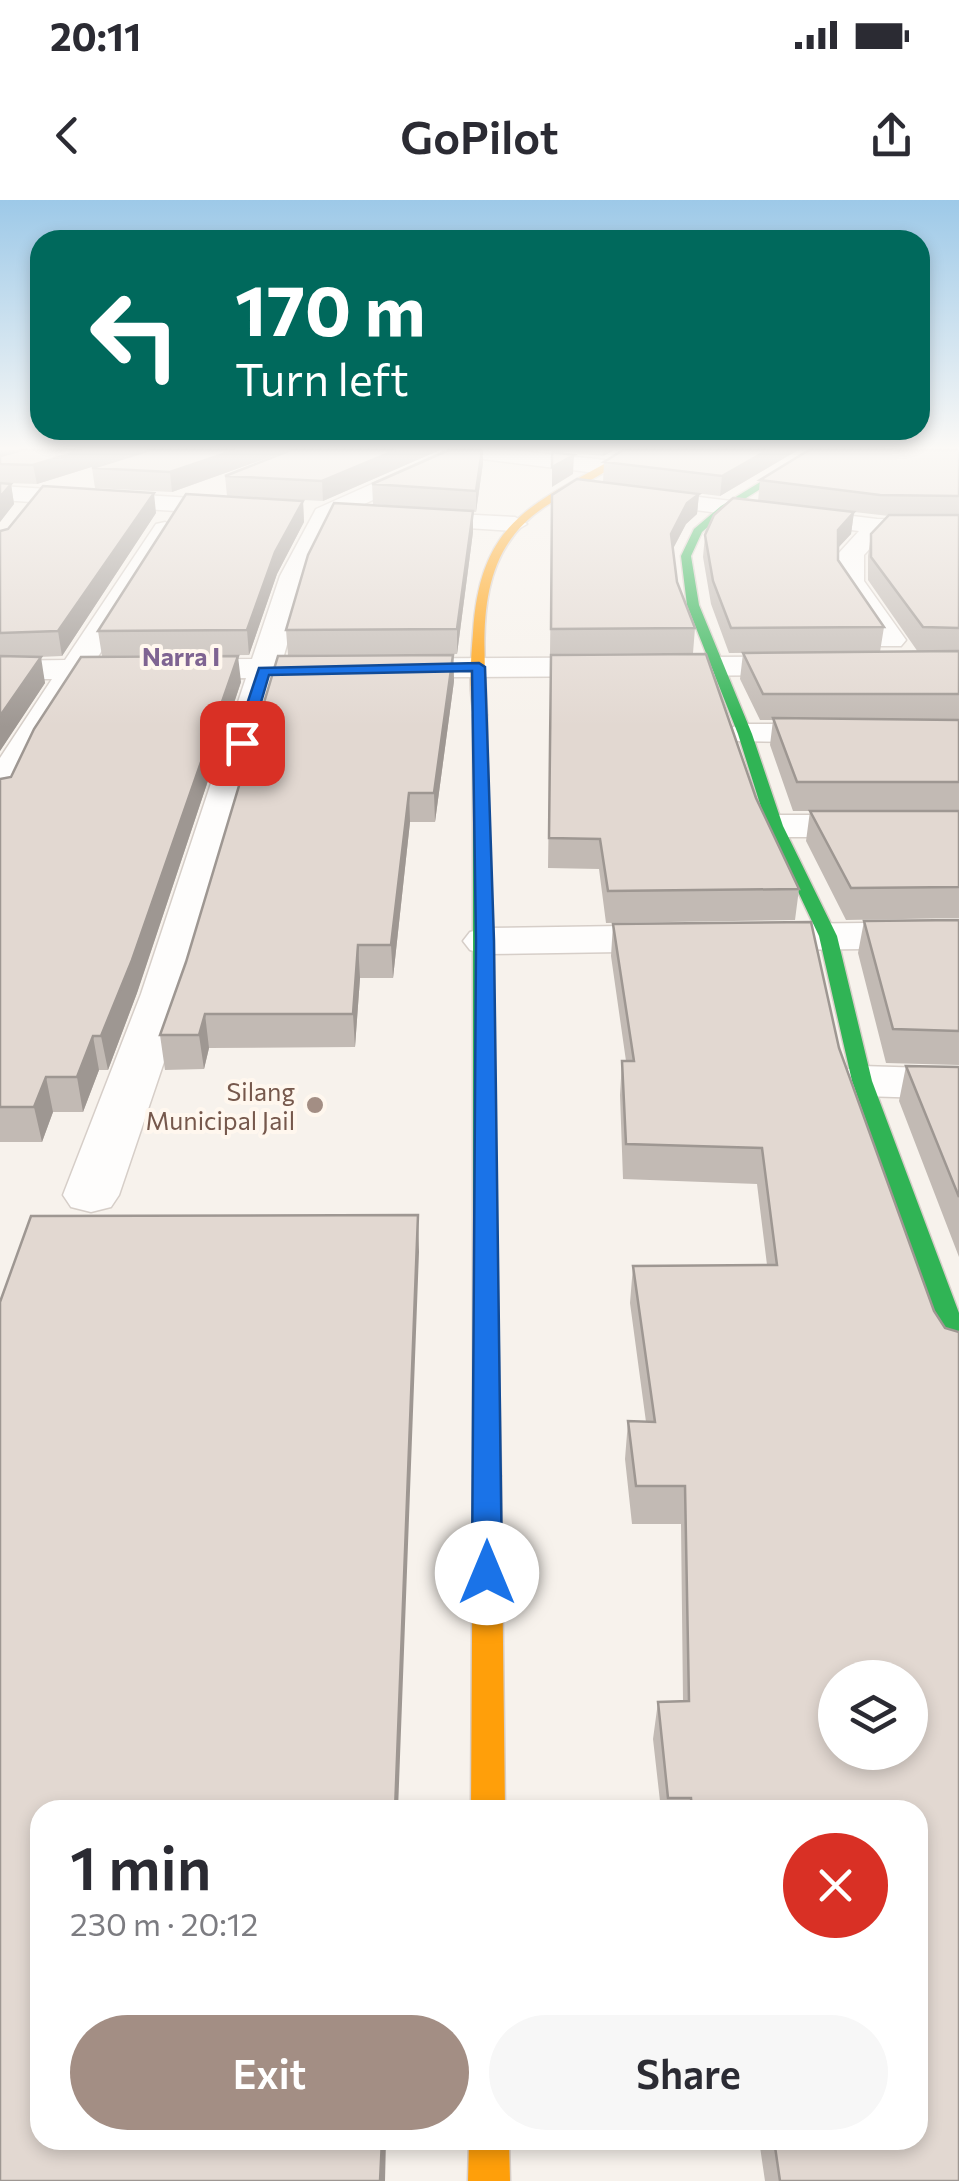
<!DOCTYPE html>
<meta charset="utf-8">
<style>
body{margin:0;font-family:Commissioner,sans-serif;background:#f7f7f7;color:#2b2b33;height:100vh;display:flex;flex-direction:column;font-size:38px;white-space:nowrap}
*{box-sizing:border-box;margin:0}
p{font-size:32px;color:#7c7c81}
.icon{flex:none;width:55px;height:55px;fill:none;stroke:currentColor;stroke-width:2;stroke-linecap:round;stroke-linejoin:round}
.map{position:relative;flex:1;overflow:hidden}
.details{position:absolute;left:30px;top:1600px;width:898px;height:350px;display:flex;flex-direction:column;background:#fff;border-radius:30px;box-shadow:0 5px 15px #0003}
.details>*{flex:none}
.top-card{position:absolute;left:30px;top:30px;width:900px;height:210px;border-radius:30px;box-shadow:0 5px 15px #0003;background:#00695c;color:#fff;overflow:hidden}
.tools{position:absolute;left:818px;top:1460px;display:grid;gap:20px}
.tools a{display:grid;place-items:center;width:110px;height:110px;border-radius:50%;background:#fff;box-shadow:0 5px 15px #0003;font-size:50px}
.pin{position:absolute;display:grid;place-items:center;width:85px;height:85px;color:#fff;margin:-42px;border-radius:20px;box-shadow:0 5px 15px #0006}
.me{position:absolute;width:110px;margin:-55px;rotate:0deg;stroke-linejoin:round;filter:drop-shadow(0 0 8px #0008)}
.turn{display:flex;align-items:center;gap:35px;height:210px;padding:0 40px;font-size:45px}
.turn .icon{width:130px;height:130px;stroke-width:2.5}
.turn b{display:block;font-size:70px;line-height:85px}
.round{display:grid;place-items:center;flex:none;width:105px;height:105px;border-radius:52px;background:#f7f7f7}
.headline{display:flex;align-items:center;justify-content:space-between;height:170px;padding:0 40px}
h1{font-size:60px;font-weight:600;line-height:75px}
.button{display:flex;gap:20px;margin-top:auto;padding:20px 40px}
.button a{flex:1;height:115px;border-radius:60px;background:#a38e84;color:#fff;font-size:40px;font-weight:600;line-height:115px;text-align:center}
.button a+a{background:#f7f7f7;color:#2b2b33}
.status{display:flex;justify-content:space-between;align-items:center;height:70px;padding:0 50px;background:#fff;direction:ltr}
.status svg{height:28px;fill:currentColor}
header{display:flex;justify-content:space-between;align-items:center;height:130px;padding:0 40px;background:#fff;font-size:45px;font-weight:600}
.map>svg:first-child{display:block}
</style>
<div class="status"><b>20:11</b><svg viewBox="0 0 49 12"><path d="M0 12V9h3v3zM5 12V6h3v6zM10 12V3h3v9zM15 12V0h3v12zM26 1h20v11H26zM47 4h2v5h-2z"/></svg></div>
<header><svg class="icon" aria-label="back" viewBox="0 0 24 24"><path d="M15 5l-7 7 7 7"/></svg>GoPilot<svg class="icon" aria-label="share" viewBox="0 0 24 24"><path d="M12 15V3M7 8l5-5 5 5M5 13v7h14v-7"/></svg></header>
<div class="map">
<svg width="959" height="1981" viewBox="0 0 959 1981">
<rect width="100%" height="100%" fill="#f7f2ec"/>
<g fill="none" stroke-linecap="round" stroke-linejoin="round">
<defs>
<path id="street" d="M 448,250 L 511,250 L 605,260 L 616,267 L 605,274 L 466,257 L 334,318 L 306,376 L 283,459 L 959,456 L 959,474 L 277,478 L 187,794 L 119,995 L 111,1007 L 91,1012 L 71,1007 L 63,995 L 141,794 L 246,478 L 84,479 L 36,555 L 13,604 L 0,607 L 0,558 L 52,479 L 0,479 L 0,461 L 65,460 L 156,324 L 165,322 L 177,329 L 96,460 L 252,459 L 280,376 L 316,309 Z
M 0,286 L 257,302 L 269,309 L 257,316 L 0,300 Z
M 625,288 L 877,319 L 959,320 L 959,334 L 884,333 L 864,355 L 864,381 L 906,440 L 901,446 L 881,446 L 838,381 L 838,354 L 859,331 L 617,300 L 613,295 Z
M 398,311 L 515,317 L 527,324 L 515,331 L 389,323 L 386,318 L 389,313 Z
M 745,524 L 959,524 L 959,544 L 733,541 L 728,534 L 733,527 Z
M 775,615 L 959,615 L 959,637 L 775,637 L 761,634 L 756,626 L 761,618 Z
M 959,722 L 959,748 L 773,750 L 758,746 L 751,737 L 758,728 L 773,724 Z
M 687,725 L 702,729 L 709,738 L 702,747 L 687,751 L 485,754 L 470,750 L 463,741 L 470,732 L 485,728 Z
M 862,866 L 959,869 L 959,899 L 862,896 L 844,892 L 837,881 L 844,870 Z"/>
<path id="fast" d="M 813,250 L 822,250 L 727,310 L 702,332 L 691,356 L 699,405 L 752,534 L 783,626 L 837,736 L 872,881 L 959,1113 L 959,1156 L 950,1153 L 946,1147 L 852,881 L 819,736 L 767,626 L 738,534 L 687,405 L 681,356 L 694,329 L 721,306 Z
M 480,511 L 487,515 L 501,1276 L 497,1284 L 487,1287 L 477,1284 L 473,1276 L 473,515 Z"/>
<path id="slow" d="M 629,250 L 638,250 C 611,272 576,286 546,306 C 472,354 484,437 487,515 L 475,518 C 468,493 471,459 473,433 C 480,314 539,303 629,250 Z
M 487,1265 L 497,1268 L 501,1276 L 505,1610 L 471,1610 L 473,1276 L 477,1268 Z
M 469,1940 L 509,1940 L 510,1981 L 468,1981 Z"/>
</defs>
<use href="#street" stroke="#d6cec8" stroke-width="3"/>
<use href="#fast" stroke="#d7cec8" stroke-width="3"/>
<use href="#slow" stroke="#d7cec8" stroke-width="3"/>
<use href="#street" fill="#fefdfc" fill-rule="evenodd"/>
<use href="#fast" fill="#30b455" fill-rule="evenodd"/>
<use href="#slow" fill="#ff9f0a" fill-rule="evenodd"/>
</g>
<path fill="#c2bab4" d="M 146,250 L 37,284 L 5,283 L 11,284 L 14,304 L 0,322 L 0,256 Z
M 290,250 L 172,292 L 95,288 L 92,268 Z
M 440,250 L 323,301 L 227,296 L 225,276 Z
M 449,250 L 483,250 L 483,263 L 476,312 L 473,312 L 473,332 L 457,454 L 288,455 L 286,430 L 433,309 L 373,304 L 372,284 Z
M 543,250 L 614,250 L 603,256 Z
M 798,250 L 720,296 L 603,282 L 604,262 Z
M 959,250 L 959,718 L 846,720 L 806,641 L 810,611 L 793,611 L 770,545 L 773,520 L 760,520 L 740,479 L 743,453 L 834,452 L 729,453 L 711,404 L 703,357 L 705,335 L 854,312 L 851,334 L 838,348 L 838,360 L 884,427 L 880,452 L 918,452 L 868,380 L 868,356 L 871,334 L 889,316 L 758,301 L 760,280 Z
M 699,294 L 697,314 L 686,324 L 673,349 L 677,382 L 695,428 L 693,453 L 550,454 L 552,295 Z
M 303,301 L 304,322 L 277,374 L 249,455 L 102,456 L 98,431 Z
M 156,313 L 62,456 L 39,457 L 45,483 L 0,551 L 0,331 Z
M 453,455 L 454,481 L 435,622 L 410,622 L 393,778 L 360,778 L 355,847 L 209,848 L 204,869 L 165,870 L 160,835 L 186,762 Z
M 551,455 L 756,598 L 799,689 L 795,720 L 606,723 L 599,669 L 548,668 Z
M 241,482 L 137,793 L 108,870 L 99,870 L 83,912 L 53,912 L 42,942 L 0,942 L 0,579 L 11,577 Z
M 959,720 L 959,865 L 886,863 L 858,753 L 864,721 Z
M 613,724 L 839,848 L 934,1111 L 945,1128 L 959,1981 L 765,1981 L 759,1940 L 918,1940 L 918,1610 L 661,1610 L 653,1539 L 658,1502 L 683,1501 L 681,1324 L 632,1324 L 625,1259 L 628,1221 L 646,1222 L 630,1103 L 633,1066 L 767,1065 L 757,984 L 623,979 L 620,895 L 622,861 L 626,861 L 611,756 Z
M 906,866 L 959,867 L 959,1057 L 899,901 Z"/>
<path fill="#9e9792" d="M 0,250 L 20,250 L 0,256 Z
M 82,250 L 146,250 L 37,284 L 33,265 Z
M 235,250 L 290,250 L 172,292 L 170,272 Z
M 396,250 L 440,250 L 323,301 L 322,281 Z
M 482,250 L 483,263 L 476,312 L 476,291 Z
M 603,250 L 614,250 L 603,256 Z
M 768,250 L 798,250 L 720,296 L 722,276 Z
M 574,255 L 573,274 L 552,287 L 552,267 Z
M 11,284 L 14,304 L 0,322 L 0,297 Z
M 154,293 L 156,313 L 62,456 L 58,431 Z
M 699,294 L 697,314 L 686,324 L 669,356 L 671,334 L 687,303 Z
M 303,301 L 304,322 L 277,374 L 249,455 L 247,430 L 275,352 Z
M 473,311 L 473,332 L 457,454 L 457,429 Z
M 854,312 L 851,334 L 835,351 L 838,330 Z
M 453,455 L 454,481 L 435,622 L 434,593 Z
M 238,456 L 241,482 L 137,793 L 108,870 L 101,836 Z
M 41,457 L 45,483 L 0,551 L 0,516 Z
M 409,593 L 410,622 L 393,778 L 391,745 Z
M 358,745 L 360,778 L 355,847 L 353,814 Z
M 205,814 L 209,848 L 204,869 L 199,835 Z
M 93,836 L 99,870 L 83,912 L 77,877 Z
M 46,877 L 53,912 L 42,942 L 34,907 Z
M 418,1015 L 419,1052 L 398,1610 L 395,1610 Z
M 382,1940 L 386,1940 L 385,1981 L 380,1981 Z"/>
<path fill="#e2d8d1" stroke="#9e9792" stroke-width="2.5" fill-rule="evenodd" d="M 22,250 L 82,250 L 33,265 L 0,264 L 0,256 Z
M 150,250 L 235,250 L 170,272 L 92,268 Z
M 291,250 L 396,250 L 322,281 L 225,276 Z
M 449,250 L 482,250 L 476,291 L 372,284 Z
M 623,250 L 768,250 L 722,276 L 604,262 Z
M 809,250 L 959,250 L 959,296 L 880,295 L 760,280 Z
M 552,252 L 574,255 L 552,267 Z
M 577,279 L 699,294 L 687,303 L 671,334 L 677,382 L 695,428 L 551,429 L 552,295 Z
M 0,283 L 11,284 L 0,297 Z
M 43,286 L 154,293 L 58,431 L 0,433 L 0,331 L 8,329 Z
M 186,294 L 303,301 L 275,352 L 247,430 L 98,431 Z
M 733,298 L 854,312 L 838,330 L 838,360 L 884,427 L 731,428 L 713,381 L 705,335 L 714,315 Z
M 334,303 L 473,311 L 457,429 L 286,430 L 308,355 Z
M 889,315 L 959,315 L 959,428 L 923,427 L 871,357 L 871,334 Z
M 959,451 L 959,494 L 763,494 L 743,453 Z
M 706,454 L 756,598 L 799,689 L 608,691 L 600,639 L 549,638 L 551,455 Z
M 453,455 L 434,593 L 409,593 L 391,745 L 358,745 L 353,814 L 205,814 L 199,835 L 160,835 L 186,762 L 278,456 Z
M 0,456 L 41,457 L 0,516 Z
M 238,456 L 132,760 L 101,836 L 93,836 L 77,877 L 46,877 L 34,907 L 0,907 L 0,579 L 11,577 L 34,529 L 81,457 Z
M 773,518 L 959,520 L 959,582 L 797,582 Z
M 810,611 L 959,611 L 959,687 L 851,688 Z
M 959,720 L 959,831 L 893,829 L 864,721 Z
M 811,722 L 839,848 L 934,1111 L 945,1128 L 959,1132 L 959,1981 L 780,1981 L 774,1940 L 918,1940 L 918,1610 L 692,1610 L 691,1598 L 668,1598 L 658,1502 L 689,1501 L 685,1286 L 636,1286 L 628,1221 L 655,1222 L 633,1066 L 777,1065 L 762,948 L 626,944 L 622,861 L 634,861 L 613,724 ZM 835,1478 L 910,1478 L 910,1552 L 835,1552 Z
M 906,866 L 959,867 L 959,997 Z
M 418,1015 L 395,1610 L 40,1610 L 40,1940 L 382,1940 L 380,1981 L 0,1981 L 0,1102 L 31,1016 Z"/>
<linearGradient id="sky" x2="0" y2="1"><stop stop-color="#9dc9e8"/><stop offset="0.47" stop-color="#fbf9f6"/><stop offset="1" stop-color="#fbf9f6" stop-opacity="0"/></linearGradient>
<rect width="959" height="527" fill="url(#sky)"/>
<path fill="#1a73e8" stroke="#114b97" stroke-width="2.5" d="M 479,463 L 485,467 L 494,741 L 502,1373 L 498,1382 L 487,1385 L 476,1382 L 472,1373 L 476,741 L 472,471 L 269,475 L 249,543 L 242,547 L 234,543 L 259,468 Z"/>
<circle fill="#a38e84" stroke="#fff7ee" stroke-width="4" cx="315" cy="905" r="10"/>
<g text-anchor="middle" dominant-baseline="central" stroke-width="8" stroke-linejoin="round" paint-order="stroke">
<g font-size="25" font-weight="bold" fill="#7f6492" stroke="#fff7ee">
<text x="181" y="456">Narra I</text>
</g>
<g font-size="25" fill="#76584c" stroke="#fff7ee" text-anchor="end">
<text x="295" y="891">Silang<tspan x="295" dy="29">Municipal Jail</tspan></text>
</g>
</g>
</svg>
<div class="tools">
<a><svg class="icon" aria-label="layers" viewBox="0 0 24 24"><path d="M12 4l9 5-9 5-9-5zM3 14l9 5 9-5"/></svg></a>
</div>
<div class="pin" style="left:242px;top:543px;background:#d93025"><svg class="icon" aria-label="arrive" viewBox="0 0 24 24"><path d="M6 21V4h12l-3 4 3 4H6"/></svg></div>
<svg class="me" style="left:487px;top:1373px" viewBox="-20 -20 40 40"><circle r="19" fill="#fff"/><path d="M0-13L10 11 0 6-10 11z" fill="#1a73e8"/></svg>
<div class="top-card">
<div class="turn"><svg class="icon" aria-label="left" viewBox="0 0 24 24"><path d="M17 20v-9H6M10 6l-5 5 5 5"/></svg><div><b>170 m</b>Turn left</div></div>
</div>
<section class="details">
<div class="headline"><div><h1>1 min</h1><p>230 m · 20:12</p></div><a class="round" style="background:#d93025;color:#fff"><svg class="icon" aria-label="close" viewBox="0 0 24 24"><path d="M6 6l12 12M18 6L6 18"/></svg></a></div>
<div class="button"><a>Exit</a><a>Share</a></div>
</section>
</div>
